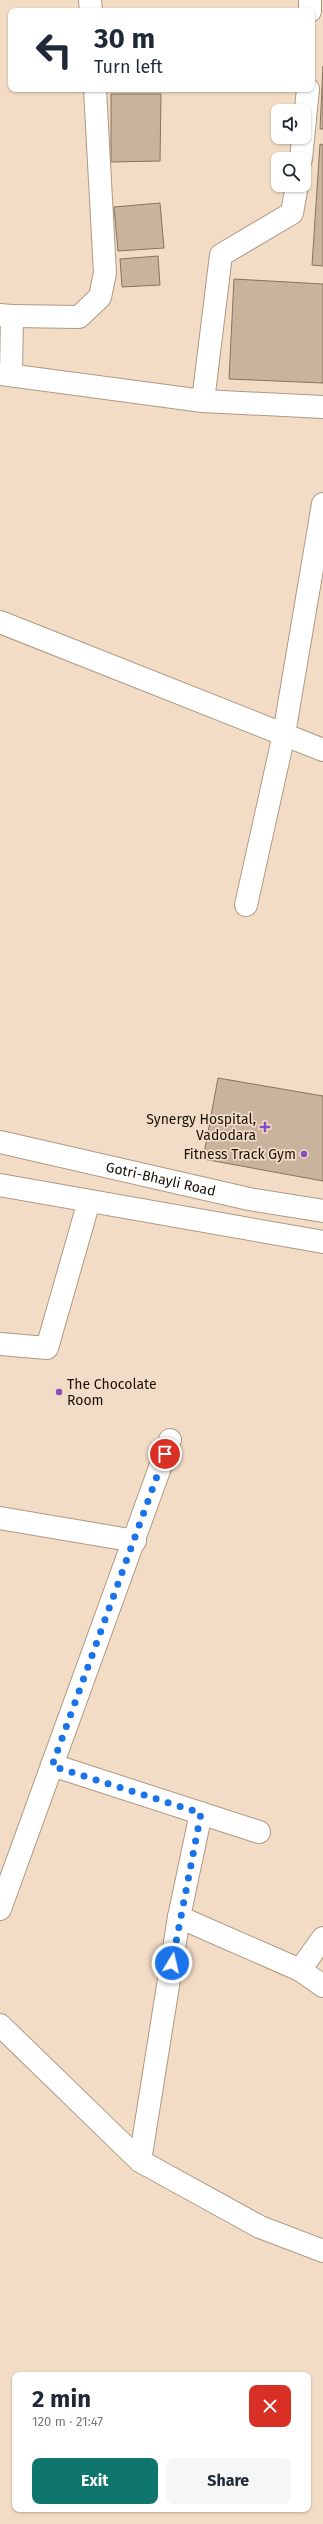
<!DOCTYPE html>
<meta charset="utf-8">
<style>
body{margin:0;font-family:"Fira Sans",sans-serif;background:#f6f6f7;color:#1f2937;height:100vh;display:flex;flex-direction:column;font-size:15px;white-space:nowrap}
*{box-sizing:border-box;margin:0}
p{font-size:13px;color:#747a83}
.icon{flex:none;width:22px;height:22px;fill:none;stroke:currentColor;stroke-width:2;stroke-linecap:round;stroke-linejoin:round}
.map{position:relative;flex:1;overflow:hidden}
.details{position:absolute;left:12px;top:2372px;width:299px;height:140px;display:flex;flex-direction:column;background:#fff;border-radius:8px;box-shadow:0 1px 3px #0004}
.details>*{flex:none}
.banner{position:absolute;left:8px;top:8px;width:307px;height:84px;border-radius:8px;box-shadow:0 1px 3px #0004;background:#fff;color:#1f2937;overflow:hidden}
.buttons{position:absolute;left:271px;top:104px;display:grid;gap:8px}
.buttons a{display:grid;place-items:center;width:40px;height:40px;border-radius:8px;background:#fff;box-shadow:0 1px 3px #0004;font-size:20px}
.pin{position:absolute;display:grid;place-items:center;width:34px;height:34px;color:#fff;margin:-17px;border:2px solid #fff;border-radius:50%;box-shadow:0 1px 4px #0007}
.me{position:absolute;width:44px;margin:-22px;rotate:9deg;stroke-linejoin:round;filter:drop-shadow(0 0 3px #0008)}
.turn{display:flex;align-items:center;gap:14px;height:84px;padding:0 20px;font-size:18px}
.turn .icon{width:52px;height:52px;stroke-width:2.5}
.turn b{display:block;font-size:28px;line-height:34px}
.round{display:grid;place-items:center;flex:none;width:42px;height:42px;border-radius:8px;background:#f6f6f7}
.summary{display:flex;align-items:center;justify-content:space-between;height:68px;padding:0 20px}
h1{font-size:24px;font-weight:700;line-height:30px}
.action{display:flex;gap:8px;margin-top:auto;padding:8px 20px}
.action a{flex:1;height:46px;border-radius:8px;background:#0f766e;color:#fff;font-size:16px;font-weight:700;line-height:46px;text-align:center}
.action a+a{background:#f6f6f7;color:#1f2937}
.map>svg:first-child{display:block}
</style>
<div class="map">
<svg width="323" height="2524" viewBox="0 0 323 2524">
<rect width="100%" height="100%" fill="#f2dcc5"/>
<path fill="#c9b39d" stroke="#88735f" d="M 323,66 L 323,129 L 320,129 Z
M 111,94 L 161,94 L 160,161 L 111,162 Z
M 320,144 L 323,145 L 323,266 L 312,265 Z
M 160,203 L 164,248 L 118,251 L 114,207 Z
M 158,256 L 160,285 L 122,287 L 120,259 Z
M 234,279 L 323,284 L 323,383 L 229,379 Z
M 218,1078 L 323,1096 L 323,1181 L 203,1159 Z"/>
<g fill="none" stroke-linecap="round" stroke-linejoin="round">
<defs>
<g id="minor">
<path d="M 90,0 L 91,11"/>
<path d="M 310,11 L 310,0"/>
<path d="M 301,159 L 308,89"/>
<path d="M 0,315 L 12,316 L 11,375"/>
<path d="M 12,316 L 79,317 L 100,297 L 105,273 L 95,89"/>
<path d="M 0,374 L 203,401 L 323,407"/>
<path d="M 203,401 L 221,255 L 292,213 L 297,185"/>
<path d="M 0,622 L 323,750"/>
<path d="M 246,905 L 284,734 L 323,504"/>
<path id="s1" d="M 0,1142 L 249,1199 L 323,1211"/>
<path d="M 0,1185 L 323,1242"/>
<path d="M 0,1344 L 47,1348 L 89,1201"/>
<path d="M 0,1518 L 135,1541"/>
<path d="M 52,1765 L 259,1832"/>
<path d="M 201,1813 L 179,1917 L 300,1970 L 323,1986"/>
<path d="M 0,1909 L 170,1440"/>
<path d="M 300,1970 L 323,1938"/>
<path d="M 0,2025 L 140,2161 L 260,2227 L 323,2251"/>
<path d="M 140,2161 L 179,1917"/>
</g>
</defs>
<use href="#minor" stroke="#af9984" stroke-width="24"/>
<use href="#minor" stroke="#fff" stroke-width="22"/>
</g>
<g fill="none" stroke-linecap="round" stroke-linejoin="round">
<path stroke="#1a73e8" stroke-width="7" stroke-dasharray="0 12.6" d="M 165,1454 L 52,1766 L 201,1813 L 172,1963"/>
</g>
<g fill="#894ac0" stroke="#f2dcc5" stroke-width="1.5">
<path d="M263 1121h4v4h4v4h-4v4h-4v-4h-4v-4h4z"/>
<circle cx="304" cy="1154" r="4"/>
<circle cx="59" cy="1392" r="4"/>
</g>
<g text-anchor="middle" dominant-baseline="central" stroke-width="3.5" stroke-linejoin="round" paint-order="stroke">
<g font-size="14" fill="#1a120a" stroke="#f2dcc5" text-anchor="end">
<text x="256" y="1119">Synergy Hospital,<tspan x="256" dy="16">Vadodara</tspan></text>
<text x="296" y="1154">Fitness Track Gym</text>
<text x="67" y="1384" text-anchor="start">The Chocolate<tspan x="67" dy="16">Room</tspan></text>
</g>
<g font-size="14" fill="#1a120a" stroke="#f2dcc5">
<text stroke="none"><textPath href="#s1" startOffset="165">Gotri-Bhayli Road</textPath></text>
</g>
</g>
</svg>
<div class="buttons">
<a><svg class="icon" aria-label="sound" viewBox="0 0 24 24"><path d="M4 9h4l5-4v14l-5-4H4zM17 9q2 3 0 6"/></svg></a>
<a><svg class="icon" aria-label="search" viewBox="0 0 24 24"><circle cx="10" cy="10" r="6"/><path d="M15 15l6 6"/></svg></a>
</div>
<div class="pin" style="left:165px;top:1454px;background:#d93025"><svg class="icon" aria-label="arrive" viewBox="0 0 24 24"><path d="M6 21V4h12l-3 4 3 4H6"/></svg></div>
<svg class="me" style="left:172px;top:1963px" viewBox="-20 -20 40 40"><circle r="17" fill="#1a73e8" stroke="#fff" stroke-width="3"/><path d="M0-11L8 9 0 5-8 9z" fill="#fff"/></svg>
<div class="banner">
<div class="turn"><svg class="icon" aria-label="left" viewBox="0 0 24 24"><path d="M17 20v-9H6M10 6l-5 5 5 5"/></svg><div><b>30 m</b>Turn left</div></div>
</div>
<section class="details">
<div class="summary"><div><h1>2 min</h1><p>120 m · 21:47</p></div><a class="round" style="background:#d93025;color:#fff"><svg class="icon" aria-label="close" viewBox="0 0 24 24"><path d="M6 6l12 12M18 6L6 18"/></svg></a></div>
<div class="action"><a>Exit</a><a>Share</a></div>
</section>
</div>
